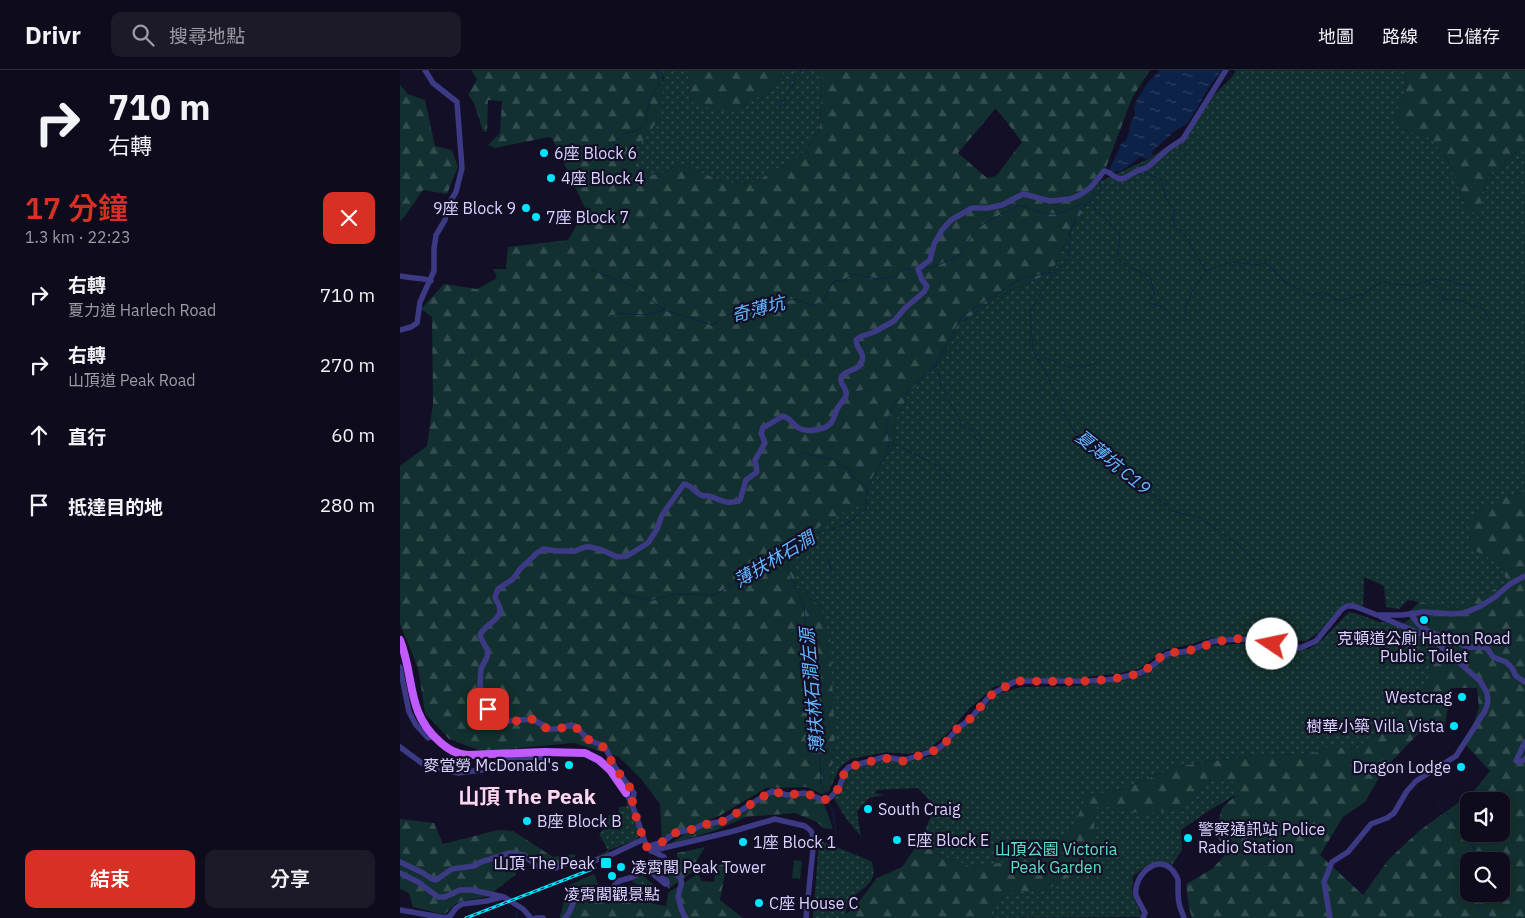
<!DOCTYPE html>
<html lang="zh-TW">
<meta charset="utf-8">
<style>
body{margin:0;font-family:"IBM Plex Sans","Noto Sans TC",sans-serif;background:#1c1929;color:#f1f3f6;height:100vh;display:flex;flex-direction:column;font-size:19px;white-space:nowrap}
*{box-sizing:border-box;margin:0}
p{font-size:16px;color:#9b9ba3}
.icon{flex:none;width:28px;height:28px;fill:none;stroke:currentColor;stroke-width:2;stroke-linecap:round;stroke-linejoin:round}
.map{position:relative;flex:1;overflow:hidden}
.side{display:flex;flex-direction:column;background:#0e0b1c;width:400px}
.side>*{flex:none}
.hud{background:#0e0b1c;color:#f1f3f6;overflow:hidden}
.fabs{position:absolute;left:1060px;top:722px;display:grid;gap:10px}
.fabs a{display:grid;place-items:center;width:50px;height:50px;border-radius:10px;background:#0e0b1c;box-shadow:0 2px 8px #0003,0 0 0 1px #2e2b3b;font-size:25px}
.pin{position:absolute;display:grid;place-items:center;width:42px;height:42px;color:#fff;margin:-21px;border-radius:10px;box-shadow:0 2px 8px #0006}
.me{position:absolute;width:55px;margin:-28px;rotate:281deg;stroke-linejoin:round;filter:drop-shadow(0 0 4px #0008)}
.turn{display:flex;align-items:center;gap:18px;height:105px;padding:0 25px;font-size:22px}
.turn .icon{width:65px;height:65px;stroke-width:2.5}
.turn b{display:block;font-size:35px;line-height:42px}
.round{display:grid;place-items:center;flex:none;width:52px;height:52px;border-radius:10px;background:#1c1929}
.headline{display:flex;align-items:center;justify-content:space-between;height:85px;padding:0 25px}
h1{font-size:30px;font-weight:600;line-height:38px;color:#d93025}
.cta{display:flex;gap:10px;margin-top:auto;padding:10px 25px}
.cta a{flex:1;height:58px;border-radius:10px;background:#d93025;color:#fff;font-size:20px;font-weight:600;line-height:58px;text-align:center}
.cta a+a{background:#1c1929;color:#f1f3f6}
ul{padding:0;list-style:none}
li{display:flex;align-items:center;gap:15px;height:70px;padding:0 25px}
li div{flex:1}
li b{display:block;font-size:19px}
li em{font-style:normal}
header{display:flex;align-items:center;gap:30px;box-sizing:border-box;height:70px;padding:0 25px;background:#0e0b1c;border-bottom:1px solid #2e2b3b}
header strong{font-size:24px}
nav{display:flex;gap:28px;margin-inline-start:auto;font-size:18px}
.search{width:350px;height:45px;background:#1c1929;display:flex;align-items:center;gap:12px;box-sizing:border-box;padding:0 18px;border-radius:10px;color:#9b9ba3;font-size:19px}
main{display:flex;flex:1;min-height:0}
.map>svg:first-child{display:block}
</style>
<header>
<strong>Drivr</strong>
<div class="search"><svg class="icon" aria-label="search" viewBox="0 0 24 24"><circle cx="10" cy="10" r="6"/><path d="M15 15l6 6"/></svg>搜尋地點</div>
<nav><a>地圖</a><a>路線</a><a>已儲存</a></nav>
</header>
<main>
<section class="side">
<div class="hud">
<div class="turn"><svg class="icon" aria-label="right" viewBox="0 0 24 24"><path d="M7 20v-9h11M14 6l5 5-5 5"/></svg><div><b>710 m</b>右轉</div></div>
</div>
<div class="headline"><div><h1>17 分鐘</h1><p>1.3 km · 22:23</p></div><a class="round" style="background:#d93025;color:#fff"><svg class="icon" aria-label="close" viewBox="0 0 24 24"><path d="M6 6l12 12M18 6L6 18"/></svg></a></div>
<ul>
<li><svg class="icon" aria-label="right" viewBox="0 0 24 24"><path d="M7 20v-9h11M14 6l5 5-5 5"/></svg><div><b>右轉</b><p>夏力道 Harlech Road</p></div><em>710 m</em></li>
<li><svg class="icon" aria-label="right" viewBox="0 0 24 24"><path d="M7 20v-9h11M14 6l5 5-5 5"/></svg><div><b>右轉</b><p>山頂道 Peak Road</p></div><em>270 m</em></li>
<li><svg class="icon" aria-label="ahead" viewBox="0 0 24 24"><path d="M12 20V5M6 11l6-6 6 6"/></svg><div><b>直行</b></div><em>60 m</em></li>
<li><svg class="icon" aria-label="arrive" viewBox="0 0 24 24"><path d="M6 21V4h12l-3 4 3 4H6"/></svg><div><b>抵達目的地</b></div><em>280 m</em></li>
</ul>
<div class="cta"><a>結束</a><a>分享</a></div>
</section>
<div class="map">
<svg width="1125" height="848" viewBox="0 0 1125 848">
<defs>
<pattern id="green-dots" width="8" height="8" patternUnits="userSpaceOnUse" patternTransform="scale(1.25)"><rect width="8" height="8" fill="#12302f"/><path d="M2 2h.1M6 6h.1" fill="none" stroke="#344d4e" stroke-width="1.8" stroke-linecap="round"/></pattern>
<pattern id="forest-firs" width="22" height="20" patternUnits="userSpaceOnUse" patternTransform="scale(1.25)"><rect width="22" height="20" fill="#12302f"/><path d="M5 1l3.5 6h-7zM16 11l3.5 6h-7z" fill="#344d4e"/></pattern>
<pattern id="water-ripples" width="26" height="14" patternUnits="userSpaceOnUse" patternTransform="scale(1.25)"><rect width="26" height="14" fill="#0c2248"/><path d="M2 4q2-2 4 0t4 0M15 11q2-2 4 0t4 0" fill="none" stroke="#2f4163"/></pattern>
</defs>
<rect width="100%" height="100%" fill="#130f26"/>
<path fill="url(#green-dots)" d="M 262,0 L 288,0 L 291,32 L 374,16 L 384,0 L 422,0 L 421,39 L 419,63 L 400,86 L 355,112 L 327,113 L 280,94 L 260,104 L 251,105 C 239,98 237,94 234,80 L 244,69 L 264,9 Z
M 836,0 L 1006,0 L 1005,24 L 995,45 L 1001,59 L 1031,68 L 1048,91 L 1068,143 L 1081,126 L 1089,105 L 1125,75 L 1125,419 L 1120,423 L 1104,428 L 1072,479 L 1101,494 L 1107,513 L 1055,539 L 1008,530 L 999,539 L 986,537 L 984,516 L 964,507 L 963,538 L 946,533 L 918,563 L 906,571 L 888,571 L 849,565 L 807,569 L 792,574 L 765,580 L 739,599 L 714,604 L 676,608 L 620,609 L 594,617 L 569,639 L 545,666 L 529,679 L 508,684 L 486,682 L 451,689 L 440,697 L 429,721 L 435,666 L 421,537 L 396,517 L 392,482 L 411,462 L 443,442 L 464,434 L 476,399 L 493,379 L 495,351 L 511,320 L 538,294 L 562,253 L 592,230 L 639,208 L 655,195 L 672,159 L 701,111 L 748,89 L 780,68 L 800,39 L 832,7 Z
M 949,542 L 961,545 L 979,552 L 988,552 L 999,556 L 1010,549 L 1033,585 L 1027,615 L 986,656 L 959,678 L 929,677 L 914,683 L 842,687 L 779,696 L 723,719 L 686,726 L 835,704 L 842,721 L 810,740 L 781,760 L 782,780 L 772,795 C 752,789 748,795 733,806 L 732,823 L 742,847 L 568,848 L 586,795 L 572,797 L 537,784 L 522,768 L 535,736 L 518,718 L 477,720 L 475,723 L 484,725 L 469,728 L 457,741 L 461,766 L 447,750 L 433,727 L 437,725 L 446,701 L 454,696 L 487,690 L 509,691 L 532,686 L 550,671 L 575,645 L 598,624 L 621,617 L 677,616 L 715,611 L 742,606 L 768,587 L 794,581 L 809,576 L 849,573 L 887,579 L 909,579 L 923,569 Z
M 227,732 L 229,732 L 240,763 L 236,770 L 209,780 L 208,784 L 203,787 L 179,793 L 180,789 C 190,789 199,787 208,780 L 199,764 L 204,759 L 199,752 L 214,742 L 218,746 L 219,737 L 227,736 Z
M 419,770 L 471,791 C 481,811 461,820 448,830 L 445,845 L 439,848 L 413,848 Z
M 242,805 L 261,821 L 255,829 L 232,811 Z"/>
<path fill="url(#forest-firs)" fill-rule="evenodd" d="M 71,0 L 262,0 C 264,12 263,32 260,44 C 256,56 242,72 234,81 C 237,94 239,98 251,105 L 260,104 L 280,94 L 327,113 L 355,112 L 400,86 L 419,63 L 421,39 L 422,0 L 750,0 L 732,28 L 701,111 L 672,159 L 655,195 L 639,208 L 592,230 L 562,253 L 538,294 L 511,320 L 495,351 L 493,379 L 476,399 L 464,434 L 443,442 L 411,462 L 392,482 L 396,517 L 421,537 L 430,569 L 435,666 L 429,721 L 422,724 L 406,717 L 366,718 L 321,745 L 262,769 L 260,734 L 242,710 L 219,687 L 174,673 L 129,677 L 84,682 L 49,669 L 25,643 L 18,598 L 0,554 L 0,396 L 27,376 L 33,334 L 32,247 L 21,239 L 44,214 L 77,219 L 97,208 L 93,199 L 106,199 L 108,177 L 168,170 L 186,140 L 152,68 L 149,67 L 95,78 L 88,75 L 100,63 L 102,31 L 88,30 L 87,62 L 83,61 L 74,33 L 68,25 L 77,9 ZM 596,38 L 622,72 L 596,106 L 587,108 L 558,83 Z
M 288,0 L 384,0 L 374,16 L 337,42 L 315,40 L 291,32 Z
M 1006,0 L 1125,0 L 1125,75 L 1089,105 L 1081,126 L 1081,142 L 1068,143 L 1048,91 L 1031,68 L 1001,59 L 995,45 L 1005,24 Z
M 0,15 L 8,24 L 25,30 L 35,76 L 52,80 L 58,97 L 47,124 L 23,120 L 5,146 L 0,151 Z
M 1125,419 L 1125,848 L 792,848 L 789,838 L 786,814 L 812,799 L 825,785 L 816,760 L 822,738 L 835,726 L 832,710 L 812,710 L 781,739 L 744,744 L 710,737 L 697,737 L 689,790 L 686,797 L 646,820 L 615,822 L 598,830 L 591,843 L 592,848 L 440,848 L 454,838 L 477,808 L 502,797 L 522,768 L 537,784 L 572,797 L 606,792 L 647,779 L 672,761 L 686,726 L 723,719 L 779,696 L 842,687 L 914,683 L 929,677 L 959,678 L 986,656 L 1027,615 L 1033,585 L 1007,544 L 1019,532 L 1055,539 L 1107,513 L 1101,494 L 1072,479 C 1066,456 1068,448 1089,436 C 1094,433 1100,429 1106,427 C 1113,424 1119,423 1125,419 ZM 1051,618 L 1077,618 L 1079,638 L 1066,675 L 1090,701 L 1073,722 L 1019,761 L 989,789 L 963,825 L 920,785 L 943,747 L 965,732 L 984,699 L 1016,666 L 1034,655 L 1045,656 ZM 1069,731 L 1101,731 L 1101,764 L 1069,764 ZM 1069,791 L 1101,791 L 1101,824 L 1069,824 Z
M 367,723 L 405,723 L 423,731 L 433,759 L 423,758 L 417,752 L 395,743 L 345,747 L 317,760 L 268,775 L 283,765 L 324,749 Z
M 0,749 L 34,753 L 43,774 L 98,760 L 113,761 L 153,787 L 175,784 L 175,795 L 154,800 L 121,783 L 115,805 L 87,827 L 61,831 L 54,835 L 45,844 L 37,843 L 13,837 L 9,823 L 0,819 Z
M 305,777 L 296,792 L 297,799 L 268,819 L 267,806 L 278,798 L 277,783 Z
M 327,793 L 320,830 L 343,848 L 160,848 L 167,816 L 194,804 L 200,819 L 219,828 L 266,836 L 268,823 L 299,803 L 301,811 L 314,812 L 316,796 Z"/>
<path fill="#12302f" d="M 394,790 L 402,791 L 400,809 L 392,808 Z"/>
<path fill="url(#water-ripples)" d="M 760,0 L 822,0 L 808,19 L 788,53 L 775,61 L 757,77 L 753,81 L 752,86 L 747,89 L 740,87 L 726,98 L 723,99 L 721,101 L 710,102 L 709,100 L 720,77 L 720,75 L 726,70 L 729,63 L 731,52 L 735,44 L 734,38 L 736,31 L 748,12 Z"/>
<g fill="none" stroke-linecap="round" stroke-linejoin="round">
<path stroke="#0c2248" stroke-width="1" d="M 378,39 L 389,21 L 393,16 L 394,11 L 400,4 L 401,0
M 771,65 L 775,70
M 779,77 L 787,88
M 162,78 L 172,75 L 190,80 L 202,79 L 212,74 L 223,64 L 239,60 L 246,53 L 246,44 L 252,24 L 259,15 L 257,0
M 154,81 L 159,79
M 743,97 L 743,93 L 747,89
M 743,101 L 746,103 L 762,110 C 763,121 765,131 774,139 L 772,147 L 774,156 L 784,164 L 806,201 L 831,192 L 858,195 L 862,193 L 865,193 L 875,201 L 876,204 L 882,207 L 884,212 L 903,221 L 904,224 L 913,225 L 923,222 L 940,231 L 965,223 L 974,216 L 983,212 L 1003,215 L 1007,214 L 1011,217 L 1027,211 L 1039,218 L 1044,229 C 1061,227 1067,236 1082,238 L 1092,253
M 690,131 L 698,143 L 701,144 L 720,165 L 717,188 L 728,197 L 745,204 L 750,208 L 751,210 L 754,224 L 750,231 L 750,233 L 765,238 L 776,252
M 525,198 L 532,198 L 559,185 L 578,157 L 619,135 C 632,139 648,147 662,143 C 670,141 676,134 684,134
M 192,200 L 235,217 L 264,240 L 312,255 L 330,244 L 354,241 L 381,231 L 397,229 L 413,236 L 422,232 L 434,211 L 445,210 L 452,204 L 479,209 L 493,207 L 506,198 L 513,200
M 654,202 L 630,241 L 633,281 L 648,307 L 674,362 L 696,374 L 772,441 L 800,448 L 837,474 L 869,504
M 1028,211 C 1041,205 1051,213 1063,215 C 1067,215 1072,215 1076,215
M 785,244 C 786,227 797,215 806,201
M 210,246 L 223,243 L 243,245 L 263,241
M 638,290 L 645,287 L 669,298 L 675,295 L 684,297 L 695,293
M 536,294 L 541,316 L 563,356 L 571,359 L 580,376
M 455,323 L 464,320 L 472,321
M 492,372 L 541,398 L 556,416
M 402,382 L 417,387 L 423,387 L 435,390 L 440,395 L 448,398 L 452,405 L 466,417
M 390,481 L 387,499 L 404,537 L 419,669 L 421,712 L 426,726
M 427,485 L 432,503
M 219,522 L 249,531 L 276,524 L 315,525 L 390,480 L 409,465 L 436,458 L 450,452 L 467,437 L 467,417 L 485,387 L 490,372 L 486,355 L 493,335 L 536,294 L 562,246 L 622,208 L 654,202 L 668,189 L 670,162 L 678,142 L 702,119 L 699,112 L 707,104
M 413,627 C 408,639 410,650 417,661
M 429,732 L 433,743 L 436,763
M 1037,734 L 1068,764 L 1078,791
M 1079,824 L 1079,836 L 1091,848
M 116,848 L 117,841"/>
<path stroke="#3d3a85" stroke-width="5.5" d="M 0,206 C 10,209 21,207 31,211
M 0,260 L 11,257 L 17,253 L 20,232 L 34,201 L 34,179 L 36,165 L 45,150 L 48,135 L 56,122 L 62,98 L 57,32 L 33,13 L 25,0
M 1011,544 C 1023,565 1037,563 1057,571 C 1060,573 1063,576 1067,577 C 1074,578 1080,576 1087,578 L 1093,587 L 1106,592 L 1112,598 L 1116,606 L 1125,612
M 0,597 L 9,642 L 16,655 L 28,668 L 34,666
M 1125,672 L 1116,691 L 1120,692 L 1125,689
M 0,677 L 23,694 L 58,703 L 113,696 L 135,694 L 142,696 L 146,692 L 143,687 L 107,688 L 100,684
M 226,723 L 232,734 L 245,772
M 232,734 L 234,723 L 215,697 L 206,679 L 201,675 L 189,670 L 175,656 L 170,655 L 158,659 L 150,659 L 132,649 L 109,651 L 99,648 L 91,643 L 86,636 L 80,615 L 81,599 L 87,587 L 88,581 L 82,570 L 80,565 C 84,555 101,550 100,539 C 100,535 96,531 95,527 L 98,519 L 113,509 L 120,499 L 137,483 L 143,479 L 156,481 L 175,481 L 185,477 L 190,477 L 202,480 L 217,487 L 227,486 L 248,473 L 257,459 L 262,445 L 284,414 C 292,415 294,422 301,425 C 304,427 305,425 309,426 C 320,429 327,436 340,430 L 346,410 L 357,402 L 355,390 L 365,373 L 361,363 L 363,358 L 383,346 C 391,348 394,357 401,359 C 409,362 425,360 431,353 C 434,349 435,343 437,339 C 440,334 444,330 446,326 C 448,318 439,314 441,308 C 444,300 456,301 460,295 C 468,284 456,280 456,270 L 460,267 L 474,262 L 494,251 L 505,238 L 524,222 L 527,216 L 522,210 L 518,199 L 530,190 L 534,174 L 542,160 L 551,150 L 572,138 L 588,138 L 602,135 L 623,124 L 650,131 L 670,129 L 680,125 L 691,117 L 704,101 C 710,101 714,108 720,109 L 725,108 L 735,102 L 748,97 L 768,79 L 783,69 L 826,0
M 246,777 L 263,772 L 275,763 L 294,759 L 302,755 L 324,751 L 372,721 L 387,725 L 405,723 L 424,730 L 430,728 L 439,718 L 445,701 L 449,697 L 484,687 L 504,690 L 536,680 L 545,673 L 557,659 L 570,649 L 588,628 L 594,623 L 614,612 L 619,611 L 691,611 L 714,609 L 740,603 L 749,598 L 767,584 L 788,581 L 811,572 L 822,570 L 846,569 L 858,573 L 880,574 L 900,578 L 916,571 L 942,539 L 947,536 L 954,536 L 977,545 L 1002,545 L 1023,542 L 1052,544 L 1064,543 L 1079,537 L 1095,527 L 1110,514 L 1125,506
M 251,781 L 334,761 L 375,749 L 405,756 L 411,761 L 414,769 L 406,848
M 252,781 L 264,787 L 268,799 C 286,810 282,809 278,827 C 281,835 280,841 286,848
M 0,792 L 23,803 L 32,809 L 36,810 L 52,799 L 74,796 L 81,792 L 110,783 L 124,785 L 135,795 L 143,798 L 156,798 L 168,793 L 193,791 L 206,787 L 244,769
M 0,803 L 18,812 L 38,827 L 45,827 L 60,820 L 72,820 L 104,827 L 123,839 L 131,848
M 0,840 L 46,848 L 50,846 L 56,838 L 62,834 L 87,831 L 102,827
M 136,848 L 143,848
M 165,848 L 169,843 L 174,831 L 178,828 L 204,823 L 212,818 L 219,811 L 233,807 L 243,799 L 248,800 L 265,814 L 267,814 L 267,811 L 259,805 L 256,796
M 743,848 L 745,843 C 742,837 738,831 736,825 C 732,806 762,777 777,807 C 779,810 778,814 778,818 C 778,824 778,831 780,837 C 781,841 783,844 784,848
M 930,848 L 924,812 L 932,792 L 948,782 L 971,754 L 987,748 L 994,743 L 1007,721 L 1016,711 L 1056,686 L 1085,641 L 1088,632 L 1087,623 L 1080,611 L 1037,573 L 1024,565 L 981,547"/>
<path stroke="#c25bff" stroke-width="8" d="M 0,570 C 15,608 6,643 40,672 C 49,680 56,684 68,685 L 144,682 L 185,683 L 199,690 L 210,700 L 226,723"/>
<defs>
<path id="rail" d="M 66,848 L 195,798"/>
</defs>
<use href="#rail" stroke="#00e5ff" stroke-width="3"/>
<use href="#rail" stroke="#130f26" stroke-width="1" stroke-dasharray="4" stroke-linecap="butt"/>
</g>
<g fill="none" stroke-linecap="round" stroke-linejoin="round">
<path stroke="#d93025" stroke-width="9" stroke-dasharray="0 16.2" d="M 88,639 L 94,646 L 106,650 L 116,651 L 130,648 L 146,658 L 155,659 L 173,656 L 181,661 L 189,670 L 199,674 L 206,679 L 213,695 L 234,723 L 232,734 L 246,777 L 262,772 L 275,763 L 294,759 L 302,755 L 324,751 L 372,721 L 387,725 L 405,723 L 424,730 L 430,728 L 439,718 L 445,701 L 449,697 L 484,688 L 503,691 L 536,680 L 547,671 L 557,659 L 570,649 L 588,628 L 594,623 L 614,612 L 619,611 C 660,611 697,614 737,604 C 750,601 757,586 768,583 C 775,582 783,582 791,580 C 809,575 825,567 846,569 C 855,570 863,574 872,574"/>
</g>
<g fill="#00e5ff" stroke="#130f26" stroke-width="2">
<circle cx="144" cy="83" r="5"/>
<circle cx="151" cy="108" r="5"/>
<circle cx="126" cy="138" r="5"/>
<circle cx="136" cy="147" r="5"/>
<circle cx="1024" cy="550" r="5"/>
<circle cx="1062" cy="627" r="5"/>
<circle cx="1054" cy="656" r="5"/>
<circle cx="169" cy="695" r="5"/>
<circle cx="1061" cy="697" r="5"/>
<circle cx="468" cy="739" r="5"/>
<circle cx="127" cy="751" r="5"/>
<circle cx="788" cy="768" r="5"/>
<circle cx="497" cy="770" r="5"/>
<circle cx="343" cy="772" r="5"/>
<rect x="200" y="787" width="12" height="12" rx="2.5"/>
<circle cx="221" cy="797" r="5"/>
<circle cx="212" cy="806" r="5"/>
<circle cx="359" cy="833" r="5"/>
</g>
<g text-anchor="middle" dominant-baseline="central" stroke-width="4.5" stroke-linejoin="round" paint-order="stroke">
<g font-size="16" fill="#d9d4ff" stroke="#130f26" text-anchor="start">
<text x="154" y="83">6座 Block 6</text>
<text x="161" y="108">4座 Block 4</text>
<text x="116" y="138" text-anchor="end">9座 Block 9</text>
<text x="146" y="147">7座 Block 7</text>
<text x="1024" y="568" text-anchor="middle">克頓道公廁 Hatton Road<tspan x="1024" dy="18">Public Toilet</tspan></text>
<text x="1052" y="627" text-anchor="end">Westcrag</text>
<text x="1044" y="656" text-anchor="end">樹華小築 Villa Vista</text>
<text x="159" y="695" text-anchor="end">麥當勞 McDonald's</text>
<text x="1051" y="697" text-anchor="end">Dragon Lodge</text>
<text x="478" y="739">South Craig</text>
<text x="137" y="751">B座 Block B</text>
<text x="798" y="759">警察通訊站 Police<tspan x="798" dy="18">Radio Station</tspan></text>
<text x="507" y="770">E座 Block E</text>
<text x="353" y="772">1座 Block 1</text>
<text x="195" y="793" text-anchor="end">山頂 The Peak</text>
<text x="231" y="797">凌霄閣 Peak Tower</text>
<text x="212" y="824" text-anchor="middle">凌霄閣觀景點</text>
<text x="369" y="833">C座 House C</text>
</g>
<g font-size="16" fill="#5fe0c0" stroke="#130f26">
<text x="656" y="779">山頂公園 Victoria<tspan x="656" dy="18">Peak Garden</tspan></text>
</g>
<g font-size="18" font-style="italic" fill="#62b6ff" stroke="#130f26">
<text transform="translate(358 239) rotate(-15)">奇薄坑</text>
<text transform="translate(713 392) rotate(39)">夏薄坑 C19</text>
<text transform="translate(374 489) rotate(-31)">薄扶林石澗</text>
<text transform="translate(412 621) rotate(-95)">薄扶林石澗左源</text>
</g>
<g font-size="21" font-weight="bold" fill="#ffd6f0" stroke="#130f26">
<text x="127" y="726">山頂 The Peak</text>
</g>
</g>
</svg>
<div class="fabs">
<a><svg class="icon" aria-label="sound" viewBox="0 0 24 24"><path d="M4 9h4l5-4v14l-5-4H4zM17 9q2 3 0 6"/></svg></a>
<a><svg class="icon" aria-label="search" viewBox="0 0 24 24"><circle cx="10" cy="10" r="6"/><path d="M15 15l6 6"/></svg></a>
</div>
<div class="pin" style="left:88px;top:639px;background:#d93025"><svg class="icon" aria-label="arrive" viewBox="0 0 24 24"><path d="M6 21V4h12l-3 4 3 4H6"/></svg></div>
<svg class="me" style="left:872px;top:574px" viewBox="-20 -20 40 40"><circle r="19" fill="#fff"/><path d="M0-13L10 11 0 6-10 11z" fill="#d93025"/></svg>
</div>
</main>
